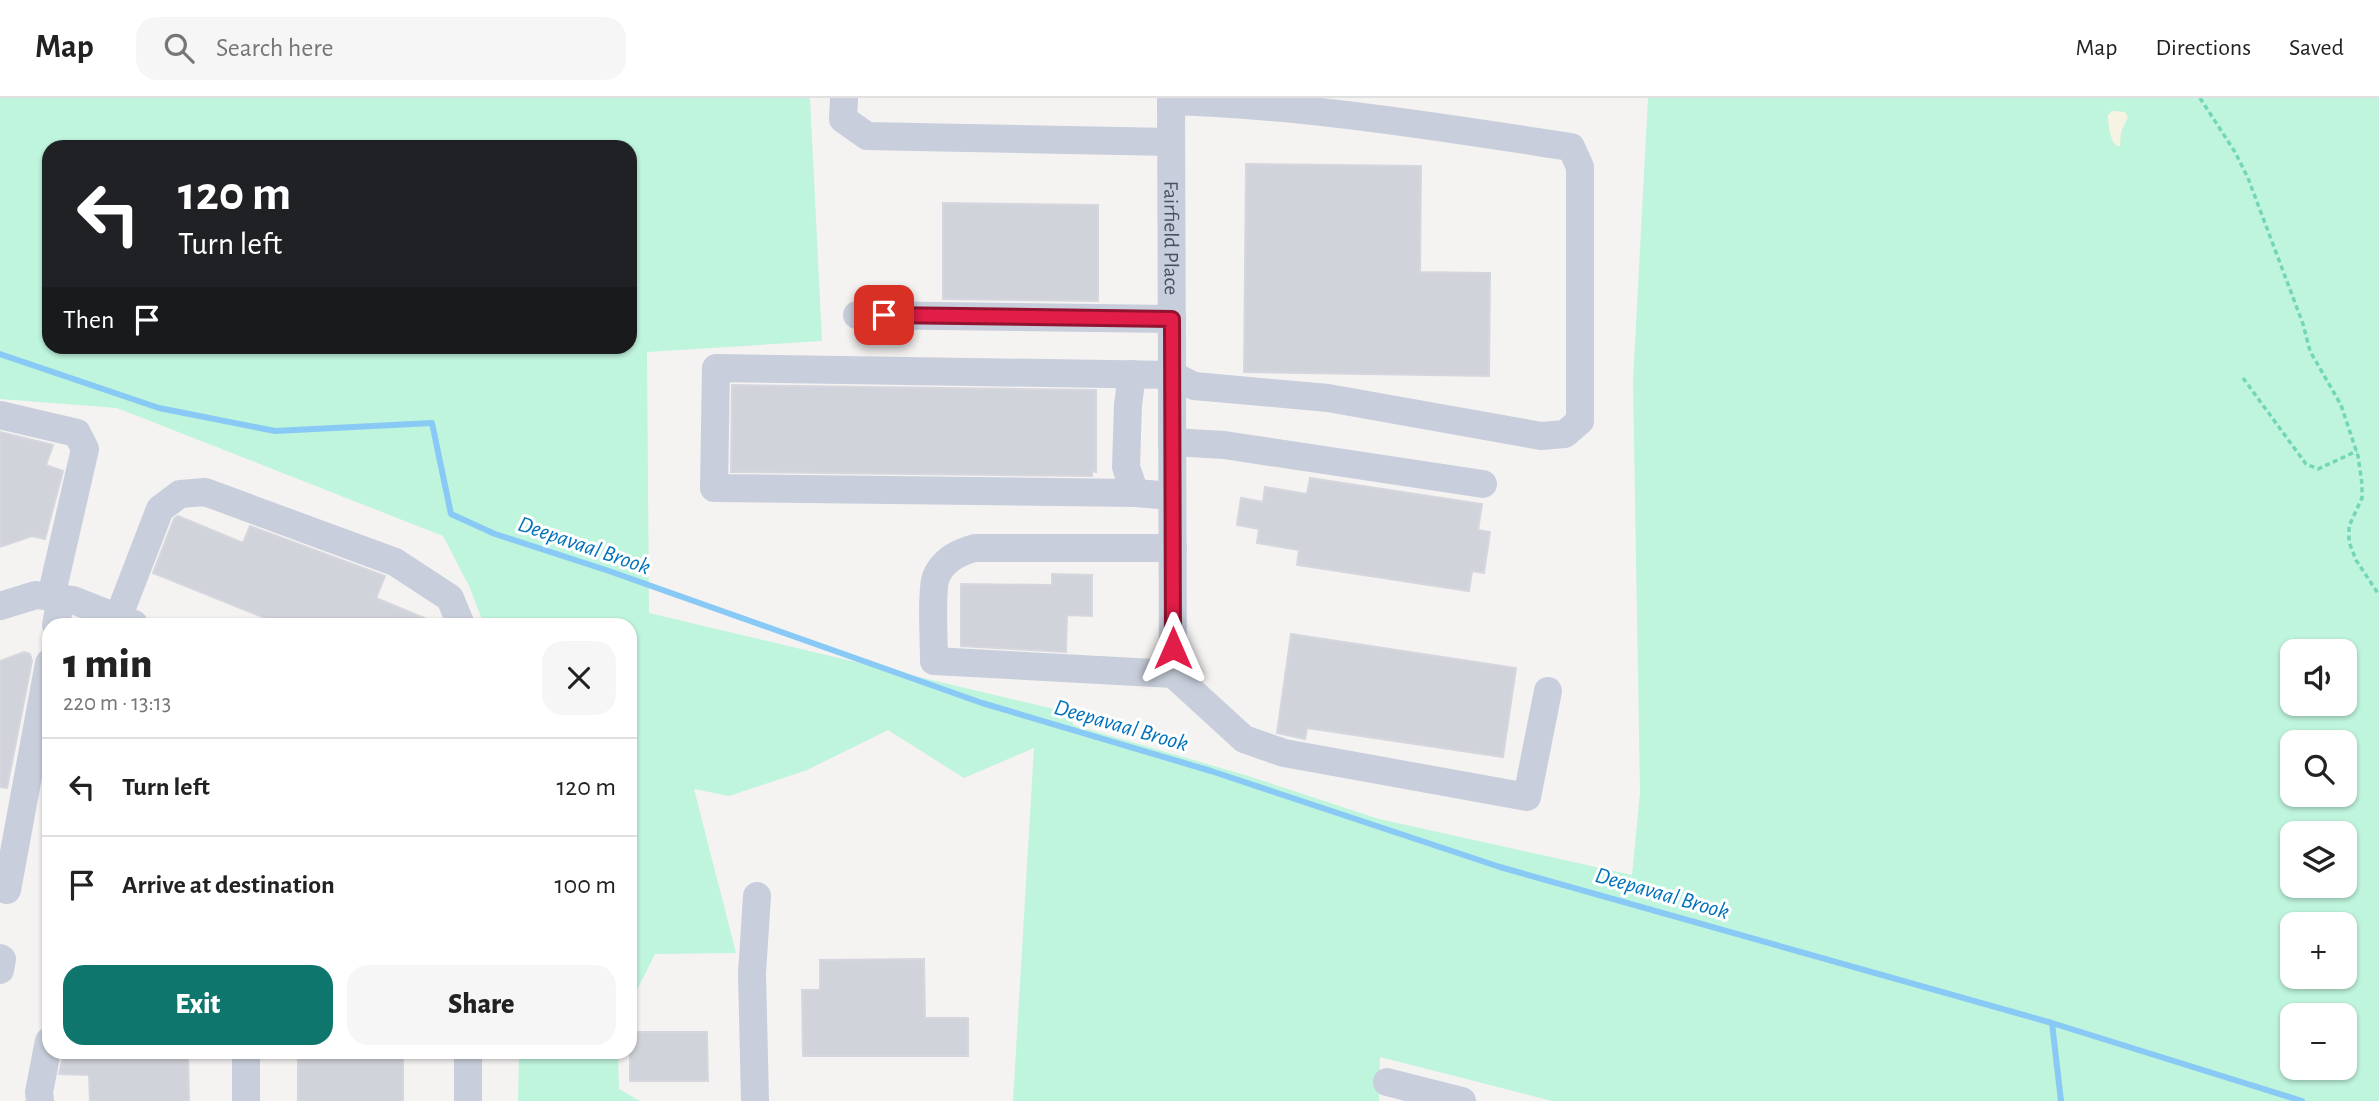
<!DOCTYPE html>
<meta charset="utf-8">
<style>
body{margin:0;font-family:"Alegreya Sans",sans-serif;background:#f6f6f6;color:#222;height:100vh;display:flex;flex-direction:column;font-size:26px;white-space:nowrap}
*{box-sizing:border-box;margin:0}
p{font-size:23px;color:#767676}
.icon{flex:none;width:38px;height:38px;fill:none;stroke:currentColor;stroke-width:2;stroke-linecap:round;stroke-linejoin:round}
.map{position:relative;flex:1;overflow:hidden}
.side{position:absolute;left:42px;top:520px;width:595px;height:441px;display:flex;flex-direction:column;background:#fff;border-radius:21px;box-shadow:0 2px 5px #0004}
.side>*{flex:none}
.banner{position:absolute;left:42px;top:42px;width:595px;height:214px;border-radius:21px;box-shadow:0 2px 5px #0004;background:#202124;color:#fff;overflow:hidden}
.tools{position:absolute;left:2280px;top:541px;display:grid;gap:14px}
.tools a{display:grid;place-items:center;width:77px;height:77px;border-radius:14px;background:#fff;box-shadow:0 2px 5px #0004;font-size:35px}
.pin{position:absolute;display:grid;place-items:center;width:60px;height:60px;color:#fff;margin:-30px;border-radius:14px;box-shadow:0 4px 10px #0006}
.me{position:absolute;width:77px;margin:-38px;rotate:0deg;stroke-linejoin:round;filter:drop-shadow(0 0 5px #0008)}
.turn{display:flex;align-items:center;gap:24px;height:147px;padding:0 21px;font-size:32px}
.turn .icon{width:91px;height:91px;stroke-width:2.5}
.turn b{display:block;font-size:49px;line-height:60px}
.then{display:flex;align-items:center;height:66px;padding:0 21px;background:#0003;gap:14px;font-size:26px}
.round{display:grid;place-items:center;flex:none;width:74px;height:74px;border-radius:21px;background:#f6f6f6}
.headline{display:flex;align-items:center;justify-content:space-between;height:119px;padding:0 21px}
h1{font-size:42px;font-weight:800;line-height:52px}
.action{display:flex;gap:14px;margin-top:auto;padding:14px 21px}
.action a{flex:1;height:80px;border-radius:21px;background:#0f766e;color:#fff;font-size:28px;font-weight:800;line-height:80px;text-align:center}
.action a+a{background:#f6f6f6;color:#222}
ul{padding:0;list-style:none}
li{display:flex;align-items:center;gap:21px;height:98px;padding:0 21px;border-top:2px solid #e0e0e0}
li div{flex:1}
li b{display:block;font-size:26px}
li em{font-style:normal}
header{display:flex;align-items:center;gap:42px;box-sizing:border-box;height:98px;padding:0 35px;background:#fff;border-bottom:2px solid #e0e0e0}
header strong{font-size:33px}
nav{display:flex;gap:38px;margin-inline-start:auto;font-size:24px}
.search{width:490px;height:63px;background:#f6f6f6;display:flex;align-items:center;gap:18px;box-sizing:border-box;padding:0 24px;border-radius:21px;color:#767676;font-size:26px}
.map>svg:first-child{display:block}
</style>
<header>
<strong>Map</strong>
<div class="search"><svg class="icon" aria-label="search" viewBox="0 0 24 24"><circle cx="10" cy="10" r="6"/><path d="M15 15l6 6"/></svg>Search here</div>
<nav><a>Map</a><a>Directions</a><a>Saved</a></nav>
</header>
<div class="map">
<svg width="2379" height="1003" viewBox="0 0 2379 1003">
<rect width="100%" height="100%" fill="#f5f3f2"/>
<path fill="#bff4dd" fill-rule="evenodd" d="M 0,0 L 810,0 L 822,243 L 647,254 L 649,515 L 1071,615 L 1073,627 L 1245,677 L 1379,721 L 1632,777 L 1640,695 L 1633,284 L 1648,0 L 2379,0 L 2379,1003 L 1552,1003 L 1380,959 L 1379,1003 L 1013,1003 L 1034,650 L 964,680 L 888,632 L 807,672 L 729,698 L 694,691 L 736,855 L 655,856 L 630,906 L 630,527 L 484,527 L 470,490 L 443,438 L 117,310 L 0,301 ZM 49,49 L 630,49 L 630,248 L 49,248 ZM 2292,553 L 2345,553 L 2345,606 L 2292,606 ZM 2292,644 L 2345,644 L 2345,696 L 2292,696 ZM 2292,735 L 2345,735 L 2345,788 L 2292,788 ZM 2292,826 L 2345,826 L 2345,878 L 2292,878 ZM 2292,917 L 2345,917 L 2345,970 L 2292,970 Z
M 519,954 L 618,954 L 619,991 L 640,1003 L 518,1003 Z"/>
<path fill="#f6f3e3" d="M 2112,13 L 2125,14 L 2128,19 L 2121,34 L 2120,48 L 2117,48 C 2110,43 2108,26 2108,17 Z"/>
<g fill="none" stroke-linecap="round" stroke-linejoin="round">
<path stroke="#88caf5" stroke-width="6" d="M 0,256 L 159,310 L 275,333 L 432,325 L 451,416 L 495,436 L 609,473 L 982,605 L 1211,673 L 1500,769 L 2052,925 L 2302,1003
M 2052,925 L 2061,1003"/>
</g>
<path fill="#d1d3da" stroke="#d6d7de" stroke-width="2" d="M 1246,66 L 1421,68 L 1420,174 L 1490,175 L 1489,278 L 1244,274 Z
M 943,105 L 1098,107 L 1098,203 L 943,201 Z
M 732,287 L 1096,292 L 1096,374 L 1092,373 L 1092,378 L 731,374 Z
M 0,334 L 53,347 L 46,367 L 63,373 L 45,441 L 32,438 L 0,449 Z
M 1310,380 L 1482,406 L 1478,432 L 1490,434 L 1484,475 L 1472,473 L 1469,493 L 1297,467 L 1299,452 L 1257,445 L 1259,431 L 1237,427 L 1241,400 L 1263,404 L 1265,389 L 1307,396 Z
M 178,418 L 243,445 L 250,428 L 385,478 L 376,500 L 441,527 L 282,527 L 153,475 L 174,421 Z
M 1052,476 L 1092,477 L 1092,518 L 1067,517 L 1066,554 L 961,548 L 961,486 L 1052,487 Z
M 1291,536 L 1516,570 L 1503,659 L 1307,630 L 1305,641 L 1277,635 Z
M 24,554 L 30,556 L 32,563 L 7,690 L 0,689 L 0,563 Z
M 924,861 L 925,920 L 968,920 L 968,958 L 803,958 L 802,892 L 820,892 L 820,862 Z
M 630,934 L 707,934 L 708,983 L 630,983 Z
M 64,954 L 188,954 L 189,1003 L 90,1003 L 89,977 L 59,976 Z
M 298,954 L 403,954 L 403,1003 L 298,1003 Z"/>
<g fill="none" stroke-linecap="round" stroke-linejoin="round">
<path stroke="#73d6b8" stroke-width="3.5" stroke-dasharray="5 3.5" stroke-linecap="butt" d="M 2200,0 L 2235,54 L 2248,80 L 2303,226 L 2310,253 L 2341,307 L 2358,358 L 2362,386 L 2362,400 L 2349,428 L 2349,444 L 2356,462 L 2379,497
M 2243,280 L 2306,366 L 2318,371 L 2357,353"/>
<g stroke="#c8cedb" stroke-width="28">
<path d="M 844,0 L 843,21 L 867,38 L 1171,44"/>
<path id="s1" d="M 1171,0 L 1173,576"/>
<path d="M 1171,3 C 1305,7 1439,29 1571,49 L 1580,69 L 1580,323 L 1565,336 L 1541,338 L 1328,300 L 1194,288 L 1172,277 L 716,270 L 714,390 L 1135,395 L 1172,398"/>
<path d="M 857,217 L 1172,221"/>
<path d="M 1132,276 L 1128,307 L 1126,369 L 1135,395"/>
<path d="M 0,317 L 77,335 L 85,351 L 51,499"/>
<path d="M 1172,344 L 1224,347 L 1483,386"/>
<path d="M 1173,450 L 975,450 C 959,454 943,462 936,479 C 931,492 934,546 934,563 L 1173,576 L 1244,641 L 1284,655 L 1527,699 L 1548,593"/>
<path d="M 0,508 L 36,497 L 73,502 L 134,526"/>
<path d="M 118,520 L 160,411 L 180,396 L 205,394 L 395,464 L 450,500 L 461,527"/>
<path d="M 56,527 L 61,500"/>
<path d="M 0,790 L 7,792 L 49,565"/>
<path d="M 0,860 L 2,861 L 0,872"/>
<path d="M 246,954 L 246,1003"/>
<path d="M 468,954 L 468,1003"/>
<path d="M 1387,984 L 1462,1003"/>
<path d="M 40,1003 L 39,994 L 49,943"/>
<path d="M 755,1003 L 752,875 L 757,798"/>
</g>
</g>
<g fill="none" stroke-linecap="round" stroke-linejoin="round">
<defs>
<path id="route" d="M 884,217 L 1172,221 L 1173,550"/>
</defs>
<use href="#route" stroke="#92132f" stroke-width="18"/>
<use href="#route" stroke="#e11d48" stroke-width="12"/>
</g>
<g text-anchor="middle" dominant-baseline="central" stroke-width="6" stroke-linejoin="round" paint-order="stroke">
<g font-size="21" fill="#485162" stroke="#fff">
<text stroke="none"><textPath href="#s1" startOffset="140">Fairfield Place</textPath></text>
</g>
<g font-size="23" font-style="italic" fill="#0072bd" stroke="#fff">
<text transform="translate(584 448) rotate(19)">Deepavaal Brook</text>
<text transform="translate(1121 628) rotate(16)">Deepavaal Brook</text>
<text transform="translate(1662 796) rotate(16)">Deepavaal Brook</text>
</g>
</g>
</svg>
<div class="tools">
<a><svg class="icon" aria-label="sound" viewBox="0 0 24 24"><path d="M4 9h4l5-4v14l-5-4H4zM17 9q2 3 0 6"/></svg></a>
<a><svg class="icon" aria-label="search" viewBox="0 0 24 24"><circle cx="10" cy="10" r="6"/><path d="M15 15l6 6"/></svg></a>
<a><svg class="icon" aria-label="layers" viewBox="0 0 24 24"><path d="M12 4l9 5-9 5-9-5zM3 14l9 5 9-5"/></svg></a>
<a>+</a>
<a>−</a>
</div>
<div class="pin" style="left:884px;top:217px;background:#d93025"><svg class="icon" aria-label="arrive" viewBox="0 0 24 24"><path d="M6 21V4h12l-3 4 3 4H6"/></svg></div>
<svg class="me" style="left:1173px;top:550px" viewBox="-20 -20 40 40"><path d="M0-17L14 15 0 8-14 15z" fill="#e11d48" stroke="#fff" stroke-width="4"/></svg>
<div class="banner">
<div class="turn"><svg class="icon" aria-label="left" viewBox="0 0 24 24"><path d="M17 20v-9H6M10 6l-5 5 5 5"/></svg><div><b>120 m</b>Turn left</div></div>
<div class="then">Then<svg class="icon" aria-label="arrive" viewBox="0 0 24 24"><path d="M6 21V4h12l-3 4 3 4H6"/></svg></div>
</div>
<section class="side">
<div class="headline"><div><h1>1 min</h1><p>220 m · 13:13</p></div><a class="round"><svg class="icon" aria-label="close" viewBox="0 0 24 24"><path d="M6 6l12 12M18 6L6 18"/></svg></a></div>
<ul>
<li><svg class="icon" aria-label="left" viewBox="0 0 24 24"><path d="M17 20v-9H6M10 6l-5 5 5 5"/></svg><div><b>Turn left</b></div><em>120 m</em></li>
<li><svg class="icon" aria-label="arrive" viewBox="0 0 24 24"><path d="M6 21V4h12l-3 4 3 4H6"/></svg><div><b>Arrive at destination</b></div><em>100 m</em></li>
</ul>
<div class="action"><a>Exit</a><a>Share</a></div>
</section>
</div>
